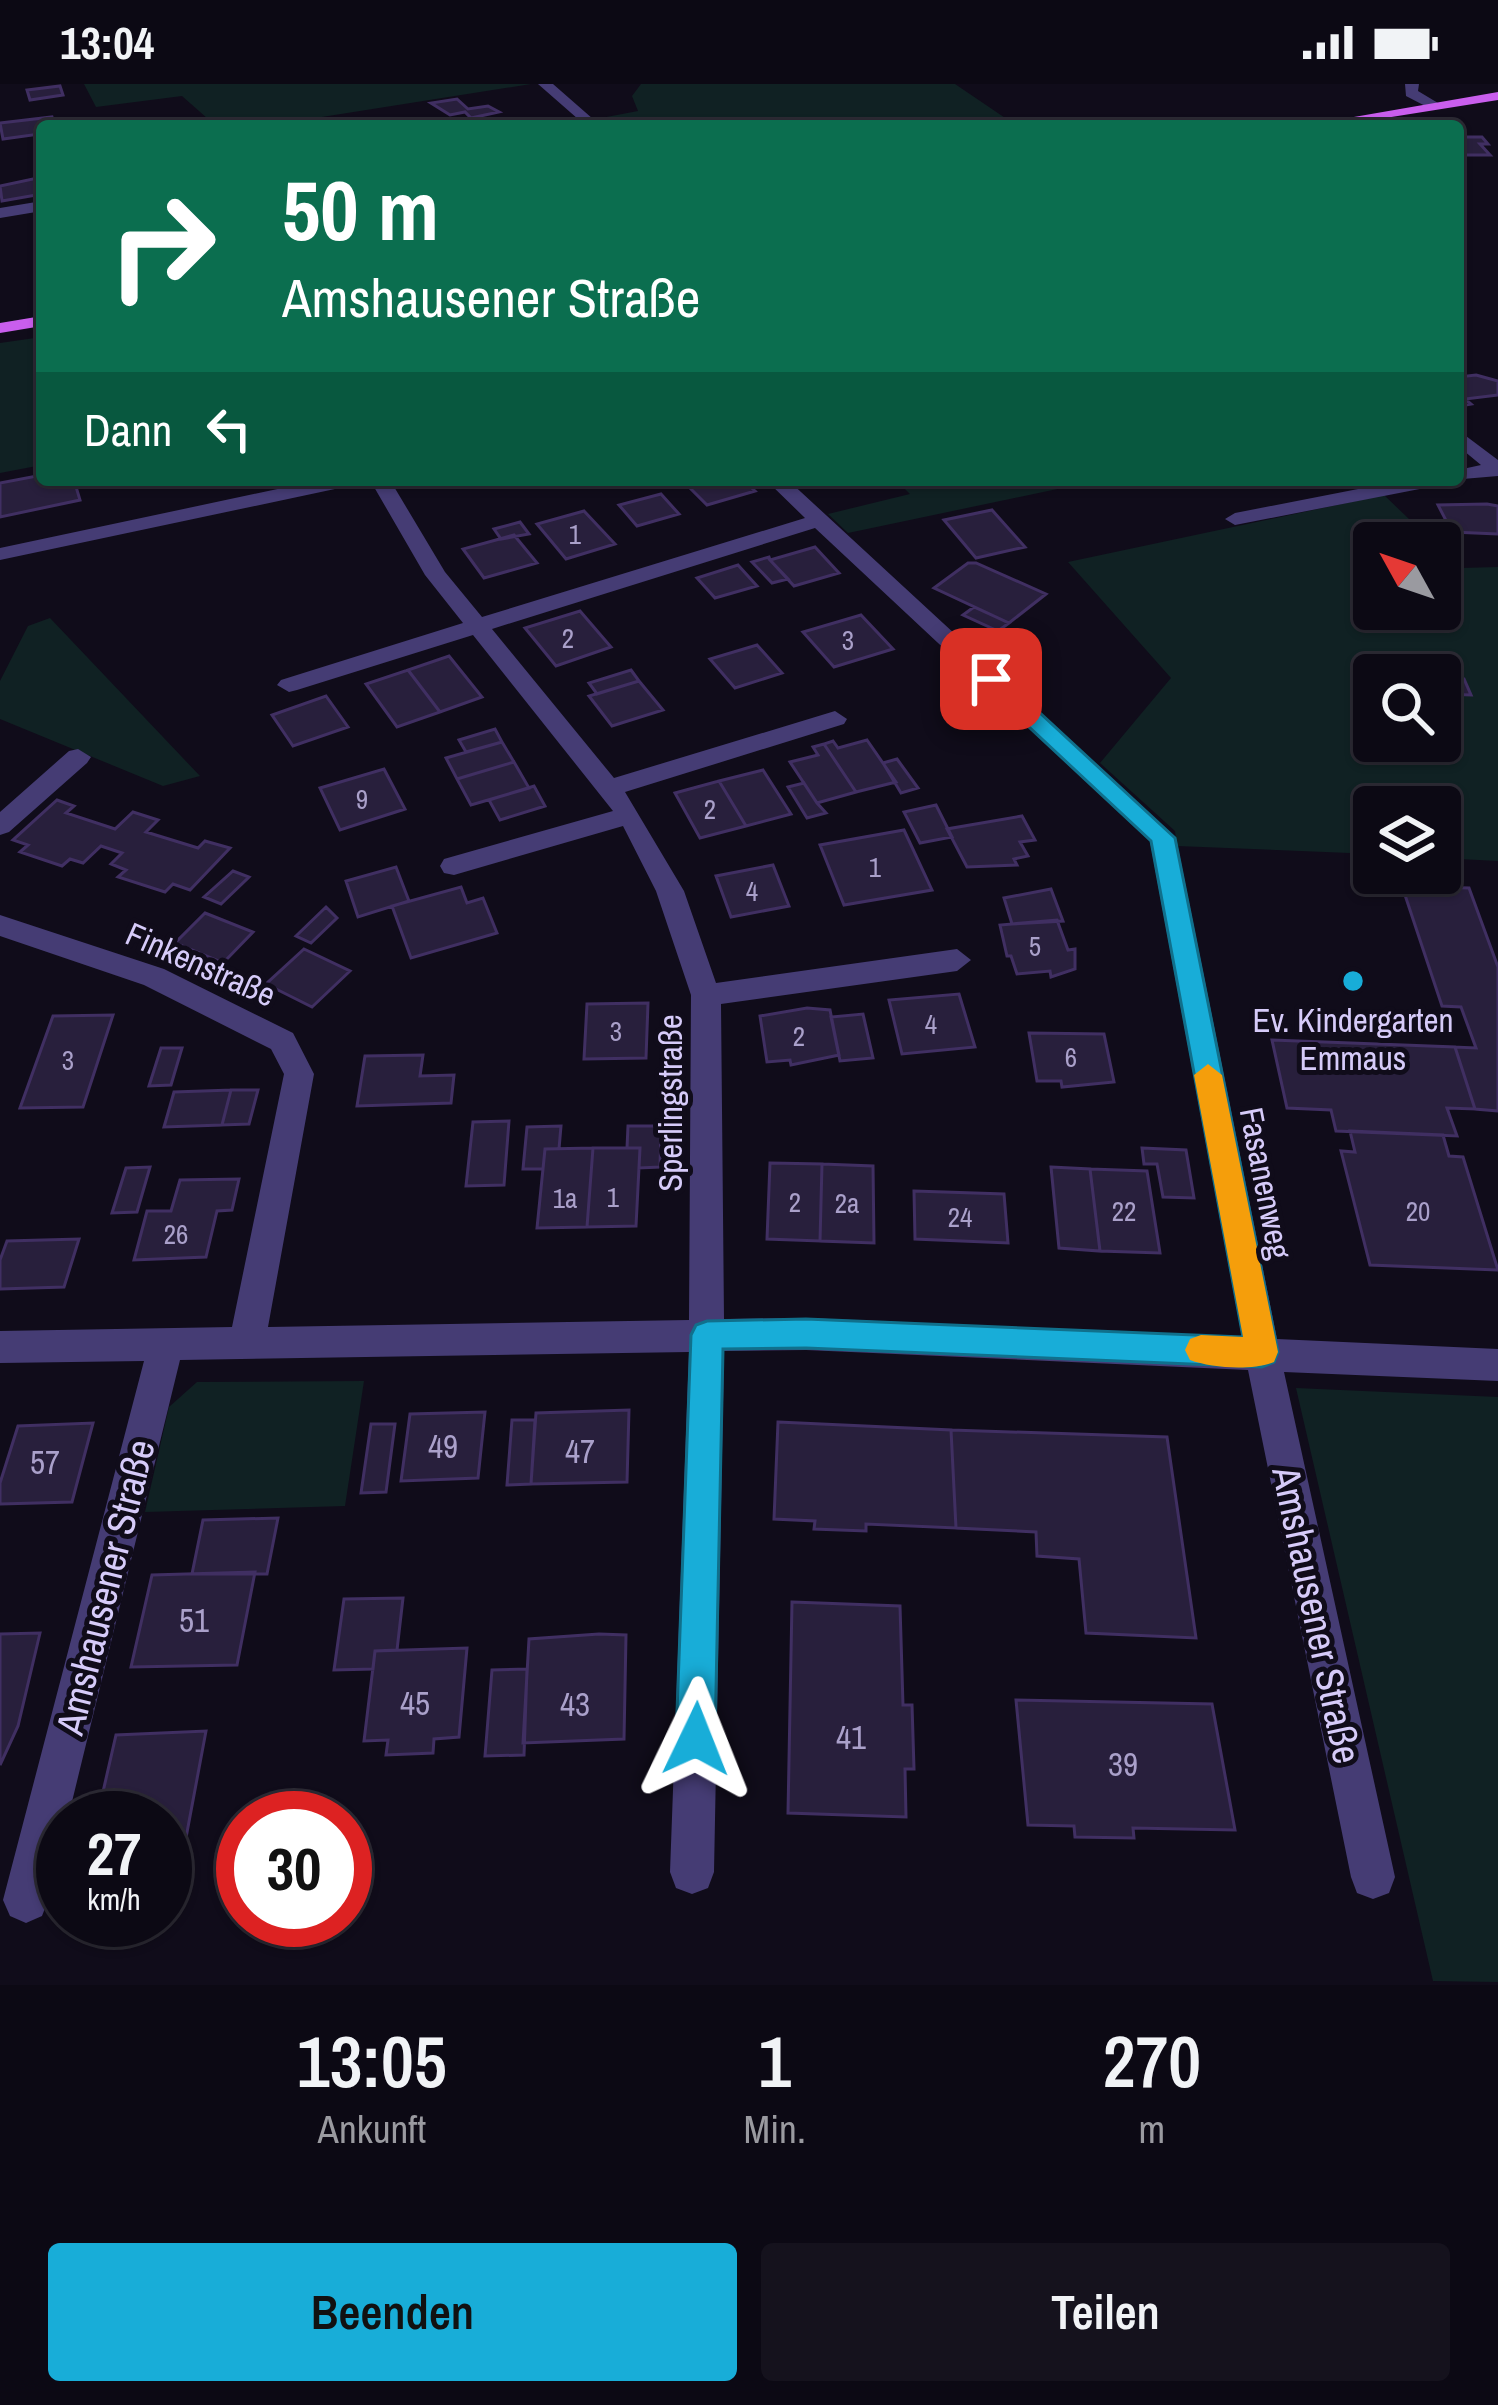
<!DOCTYPE html>
<html lang="de">
<meta charset="utf-8">
<style>
body{margin:0;font-family:"Archivo Narrow",sans-serif;background:#15121d;color:#f1f3f6;height:100vh;display:flex;flex-direction:column;font-size:45px;white-space:nowrap}
*{box-sizing:border-box;margin:0}
p{font-size:39px;color:#9a9aa0}
.icon{flex:none;width:66px;height:66px;fill:none;stroke:currentColor;stroke-width:2;stroke-linecap:round;stroke-linejoin:round}
.map{position:relative;height:1901px;overflow:hidden}
.drawer{display:flex;flex-direction:column;background:#0c0914;flex:1}
.drawer>*{flex:none}
.hud{position:absolute;left:36px;top:36px;width:1428px;height:366px;border-radius:12px;box-shadow:0 3px 9px #0004,0 0 0 3px #2c2a34;background:#0b6e4f;color:#fff;overflow:hidden}
.needle{width:78px;rotate:310deg}
.tools{position:absolute;left:1353px;top:438px;display:grid;gap:24px}
.tools a{display:grid;place-items:center;width:108px;height:108px;border-radius:12px;background:#0c0914;box-shadow:0 3px 9px #0004,0 0 0 3px #2c2a34;font-size:60px}
.speed{position:absolute;left:36px;top:1707px;display:flex;gap:24px;font-size:60px;font-weight:700;text-align:center}
.speed>*{display:grid;place-content:center;width:156px;height:156px;border-radius:50%;background:#0c0914;box-shadow:0 3px 9px #0004,0 0 0 3px #2c2a34;line-height:1}
.speed small{font-size:30px;font-weight:400}
.speed .limit{border:18px solid #d22;background:#fff;color:#111}
.pin{position:absolute;display:grid;place-items:center;width:102px;height:102px;color:#fff;margin:-51px;border-radius:24px;box-shadow:0 6px 18px #0006}
.me{position:absolute;width:132px;margin:-66px;rotate:2deg;stroke-linejoin:round;filter:drop-shadow(0 0 9px #0008)}
.turn{display:flex;align-items:center;gap:42px;height:252px;padding:0 48px;font-size:54px}
.turn .icon{width:156px;height:156px;stroke-width:2.5}
.turn b{display:block;font-size:84px;line-height:102px}
.then{display:flex;align-items:center;height:114px;padding:0 48px;background:#0003;gap:24px;font-size:45px}
.eta{display:flex;justify-content:space-evenly;align-items:center;height:204px;text-align:center}
.eta b{font-size:72px;font-weight:600;line-height:84px}
.cta{display:flex;gap:24px;margin-top:auto;padding:24px 48px}
.cta a{flex:1;height:138px;border-radius:12px;background:#18add8;color:#111;font-size:48px;font-weight:600;line-height:138px;text-align:center}
.cta a+a{background:#15121d;color:#f1f3f6}
.status{display:flex;justify-content:space-between;align-items:center;height:84px;padding:0 60px;background:#0c0914;direction:ltr}
.status svg{height:33px;fill:currentColor}
.map>svg:first-child{display:block}
</style>
<div class="status"><b>13:04</b><svg viewBox="0 0 49 12"><path d="M0 12V9h3v3zM5 12V6h3v6zM10 12V3h3v9zM15 12V0h3v12zM26 1h20v11H26zM47 4h2v5h-2z"/></svg></div>
<div class="map">
<svg width="1498" height="1901" viewBox="0 0 1498 1901">
<rect width="100%" height="100%" fill="#100c1a"/>
<path fill="#102123" fill-rule="evenodd" d="M 84,0 L 531,0 L 265,42 L 216,42 L 182,12 L 96,23 Z
M 641,0 L 955,0 L 1017,42 L 605,42 L 596,35 L 638,27 L 632,12 Z
M 42,253 L 42,381 L 0,389 L 0,259 Z
M 896,396 L 1100,396 L 848,449 L 828,430 L 910,410 Z
M 1384,411 L 1434,459 L 1374,459 L 1374,525 L 1440,525 L 1440,464 L 1461,484 L 1498,483 L 1498,777 L 1440,774 L 1440,723 L 1374,723 L 1374,770 L 1177,762 L 1175,747 L 1100,679 L 1171,594 L 1068,478 ZM 1374,591 L 1440,591 L 1440,657 L 1374,657 Z
M 50,534 L 200,692 L 163,702 L 0,635 L 0,597 L 28,542 Z
M 364,1297 L 345,1422 L 145,1428 L 169,1323 L 197,1298 Z
M 1296,1304 L 1498,1313 L 1498,1898 L 1433,1897 Z"/>
<path fill="#281f3c" stroke="#402f62" stroke-width="3" d="M 60,2 L 63,11 L 30,16 L 27,6 Z
M 457,15 L 468,25 L 488,22 L 499,28 L 471,34 L 465,28 L 450,31 L 431,19 Z
M 52,33 L 55,42 L 42,42 L 40,50 L 3,55 L 0,39 Z
M 1458,53 L 1482,53 L 1488,60 L 1480,60 L 1490,71 L 1464,71 Z
M 42,93 L 42,110 L 2,117 L 0,102 Z
M 1476,291 L 1498,297 L 1498,311 L 1465,315 L 1471,320 L 1460,322 L 1458,293 Z
M 42,391 L 42,396 L 74,396 L 80,416 L 0,433 L 0,399 Z
M 710,396 L 743,396 L 755,407 L 707,421 L 688,402 Z
M 661,410 L 679,430 L 637,442 L 619,421 Z
M 1487,420 L 1498,422 L 1498,450 L 1452,448 L 1438,421 Z
M 992,426 L 1025,463 L 976,474 L 944,436 Z
M 584,427 L 615,460 L 566,475 L 537,440 Z
M 520,438 L 529,450 L 501,455 L 494,445 Z
M 514,451 L 537,479 L 484,494 L 463,465 Z
M 815,463 L 839,489 L 794,502 L 770,476 Z
M 769,473 L 770,476 L 788,495 L 772,499 L 752,478 Z
M 968,479 L 976,479 L 1046,510 L 1009,539 L 934,504 Z
M 738,481 L 757,502 L 715,514 L 697,494 Z
M 974,523 L 1009,539 L 998,547 L 963,531 Z
M 580,527 L 611,563 L 556,582 L 525,544 Z
M 861,531 L 893,565 L 834,583 L 803,548 Z
M 757,561 L 782,589 L 735,604 L 710,575 Z
M 1388,570 L 1436,572 L 1446,594 L 1464,595 L 1471,611 L 1440,610 L 1440,591 L 1396,591 Z
M 449,572 L 482,613 L 440,628 L 408,586 Z
M 408,586 L 440,628 L 397,643 L 366,600 Z
M 631,586 L 639,597 L 597,610 L 589,599 Z
M 639,597 L 663,626 L 612,642 L 589,612 Z
M 326,612 L 348,643 L 293,662 L 272,631 Z
M 495,645 L 502,658 L 466,668 L 459,656 Z
M 867,656 L 896,698 L 856,708 L 824,660 L 833,657 L 838,664 Z
M 502,658 L 514,678 L 457,695 L 446,674 Z
M 824,660 L 856,708 L 817,719 L 790,678 L 818,671 L 813,663 Z
M 897,675 L 918,704 L 901,709 L 883,679 Z
M 514,678 L 529,704 L 471,721 L 457,695 Z
M 384,685 L 405,725 L 340,746 L 320,704 Z
M 763,686 L 791,730 L 746,742 L 719,697 Z
M 719,697 L 746,742 L 700,754 L 675,709 Z
M 804,699 L 817,719 L 826,729 L 807,734 L 788,703 Z
M 534,702 L 545,722 L 500,736 L 489,716 Z
M 57,716 L 74,722 L 66,729 L 115,745 L 133,728 L 158,736 L 146,748 L 198,764 L 205,757 L 230,764 L 190,806 L 173,800 L 165,808 L 118,793 L 126,786 L 111,780 L 122,769 L 101,762 L 83,779 L 70,775 L 62,782 L 20,768 L 28,761 L 13,756 Z
M 936,721 L 952,753 L 920,759 L 904,728 Z
M 1022,732 L 1035,756 L 1020,758 L 1028,772 L 1014,775 L 1017,781 L 967,783 L 947,745 Z
M 904,746 L 932,806 L 844,821 L 820,761 Z
M 773,781 L 789,822 L 731,833 L 716,792 Z
M 396,783 L 409,817 L 358,833 L 346,797 Z
M 233,787 L 249,793 L 221,820 L 204,813 Z
M 1402,802 L 1469,804 L 1498,883 L 1498,1027 L 1475,1025 L 1455,963 L 1476,964 L 1461,923 L 1442,922 Z
M 461,803 L 467,819 L 483,814 L 497,849 L 411,874 L 392,822 Z
M 1051,805 L 1063,837 L 1012,840 L 1004,814 Z
M 326,823 L 337,834 L 311,859 L 296,852 Z
M 205,829 L 253,848 L 223,879 L 175,859 Z
M 1057,836 L 1068,866 L 1075,865 L 1075,885 L 1051,893 L 1050,887 L 1017,890 L 1011,872 L 1007,872 L 1000,841 Z
M 304,865 L 350,887 L 312,923 L 266,900 Z
M 959,910 L 975,963 L 902,970 L 889,916 Z
M 648,919 L 646,974 L 584,975 L 587,920 Z
M 807,924 L 830,926 L 839,971 L 791,981 L 790,976 L 767,978 L 760,932 Z
M 863,930 L 873,974 L 840,977 L 831,933 Z
M 113,931 L 83,1023 L 20,1024 L 53,932 Z
M 1029,949 L 1104,950 L 1114,998 L 1062,1003 L 1061,997 L 1037,997 Z
M 1272,956 L 1455,963 L 1475,1025 L 1447,1024 L 1457,1052 L 1336,1047 L 1331,1026 L 1287,1024 Z
M 161,964 L 182,964 L 171,1001 L 149,1002 Z
M 423,971 L 420,992 L 454,991 L 451,1019 L 357,1022 L 365,972 Z
M 231,1006 L 258,1006 L 249,1040 L 222,1041 Z
M 231,1006 L 222,1041 L 164,1043 L 174,1008 Z
M 509,1037 L 504,1101 L 466,1102 L 473,1038 Z
M 561,1042 L 559,1065 L 545,1065 L 543,1085 L 523,1085 L 527,1043 Z
M 628,1042 L 661,1042 L 660,1083 L 639,1084 L 640,1064 L 627,1064 Z
M 1350,1047 L 1443,1051 L 1449,1072 L 1463,1073 L 1498,1186 L 1370,1181 L 1341,1067 L 1355,1068 Z
M 593,1064 L 587,1143 L 537,1144 L 545,1065 Z
M 593,1064 L 640,1064 L 636,1142 L 587,1143 Z
M 1142,1064 L 1186,1066 L 1194,1114 L 1163,1113 L 1157,1080 L 1144,1080 Z
M 770,1079 L 822,1080 L 820,1157 L 767,1155 Z
M 822,1080 L 873,1082 L 874,1159 L 820,1157 Z
M 150,1083 L 137,1128 L 112,1129 L 126,1084 Z
M 1051,1083 L 1090,1085 L 1100,1167 L 1059,1164 Z
M 1090,1085 L 1147,1087 L 1160,1169 L 1100,1167 Z
M 239,1095 L 232,1126 L 217,1127 L 206,1173 L 134,1176 L 147,1127 L 171,1127 L 180,1096 Z
M 914,1107 L 1004,1110 L 1008,1159 L 915,1155 Z
M 79,1155 L 64,1203 L 0,1205 L 0,1176 L 7,1157 Z
M 629,1326 L 627,1398 L 531,1400 L 536,1329 Z
M 485,1328 L 478,1394 L 401,1397 L 410,1330 Z
M 512,1336 L 535,1336 L 531,1400 L 507,1401 Z
M 778,1338 L 951,1346 L 956,1444 L 866,1440 L 866,1447 L 814,1445 L 815,1437 L 774,1435 Z
M 93,1339 L 72,1418 L 0,1420 L 0,1399 L 18,1342 Z
M 371,1340 L 395,1340 L 386,1408 L 361,1409 Z
M 951,1346 L 1167,1353 L 1196,1554 L 1086,1549 L 1079,1475 L 1037,1472 L 1036,1448 L 956,1444 Z
M 278,1434 L 267,1490 L 192,1490 L 203,1436 Z
M 255,1488 L 237,1581 L 131,1583 L 152,1491 Z
M 403,1514 L 397,1566 L 375,1567 L 373,1585 L 334,1586 L 344,1515 Z
M 792,1518 L 900,1522 L 903,1621 L 912,1621 L 914,1685 L 905,1685 L 906,1733 L 788,1729 Z
M 40,1549 L 18,1642 L 0,1681 L 0,1550 Z
M 599,1550 L 626,1551 L 624,1655 L 523,1659 L 529,1555 Z
M 467,1564 L 459,1653 L 434,1655 L 433,1669 L 386,1671 L 388,1656 L 364,1657 L 375,1567 Z
M 527,1585 L 524,1671 L 485,1672 L 492,1586 Z
M 1016,1616 L 1212,1620 L 1235,1746 L 1133,1744 L 1134,1754 L 1075,1753 L 1074,1742 L 1028,1741 Z
M 206,1647 L 185,1759 L 165,1760 L 165,1734 L 97,1734 L 116,1651 Z"/>
<g fill="none" stroke-linecap="round" stroke-linejoin="round">
<path fill="#453c74" fill-rule="evenodd" d="M 538,0 L 553,0 L 601,42 L 586,42 Z
M 1405,0 L 1419,0 L 1418,7 L 1443,22 L 1431,25 L 1406,12 Z
M 42,117 L 42,127 L 0,134 L 0,124 Z
M 1458,346 L 1498,376 L 1498,392 L 1451,396 L 1458,396 L 1458,386 L 1481,381 L 1458,362 Z
M 320,396 L 359,396 L 349,402 L 0,476 L 0,464 Z
M 370,396 L 390,396 L 445,488 L 482,533 L 805,434 L 766,396 L 788,396 L 1176,754 L 1277,1255 L 1498,1265 L 1498,1297 L 1284,1288 L 1395,1793 L 1389,1809 L 1373,1815 L 1357,1809 L 1351,1793 L 1248,1286 L 806,1266 L 724,1267 L 714,1788 L 708,1804 L 692,1810 L 676,1804 L 670,1788 L 689,1268 L 180,1276 L 68,1734 L 63,1734 C 63,1767 55,1801 42,1832 L 26,1839 L 10,1832 L 3,1816 L 144,1277 L 0,1279 L 0,1247 L 232,1243 L 284,990 L 271,965 L 144,901 L 0,852 L 0,831 L 164,885 L 293,949 L 314,990 L 268,1243 L 689,1236 L 691,911 L 656,807 L 623,742 L 454,791 L 444,789 L 440,782 L 444,775 L 613,727 L 473,551 L 297,606 L 289,608 L 277,601 L 281,596 L 463,539 L 425,491 ZM 815,444 L 1150,757 L 1242,1253 L 806,1234 L 724,1235 L 721,920 L 957,887 L 971,876 L 957,865 L 716,899 L 684,807 L 625,708 L 844,640 L 847,635 L 835,627 L 614,694 L 492,545 Z
M 1404,396 L 1445,396 L 1435,402 L 1235,441 L 1225,435 L 1235,429 Z
M 78,665 L 91,673 L 87,679 L 9,748 L 0,751 L 0,728 L 69,667 Z"/>
<path fill="#c95eed" fill-rule="evenodd" d="M 1498,8 L 1498,16 L 1335,42 L 1302,42 Z
M 42,232 L 42,242 L 0,249 L 0,239 Z"/>
</g>
<path fill="#18add8" stroke="#10708c" stroke-width="3" d="M 991,589 L 999,591 L 1175,754 L 1278,1268 L 1274,1278 L 1262,1283 L 806,1264 L 723,1265 L 715,1655 L 709,1668 L 696,1674 L 682,1668 L 676,1655 L 691,1251 L 696,1241 L 707,1237 L 806,1235 L 1243,1253 L 1151,757 L 983,600 L 983,591 Z"/>
<path fill="#f59e0b" d="M 1208,980 L 1222,991 L 1278,1268 L 1274,1278 C 1251,1287 1212,1284 1190,1276 L 1185,1266 L 1190,1255 L 1201,1251 L 1243,1253 L 1194,991 Z"/>
<circle fill="#18add8" stroke="#100c1a" stroke-width="4.5" cx="1353" cy="897" r="12"/>
<g text-anchor="middle" dominant-baseline="central" stroke-width="10" stroke-linejoin="round" paint-order="stroke">
<g font-size="27" fill="#aaa0ca">
<text x="575" y="450">1</text>
<text x="568" y="554">2</text>
<text x="848" y="556">3</text>
<text x="362" y="715">9</text>
<text x="710" y="725">2</text>
<text x="875" y="783">1</text>
<text x="752" y="807">4</text>
<text x="1035" y="862">5</text>
<text x="931" y="940">4</text>
<text x="616" y="947">3</text>
<text x="799" y="952">2</text>
<text x="1071" y="973">6</text>
<text x="68" y="976">3</text>
<text x="613" y="1113">1</text>
<text x="565" y="1114">1a</text>
<text x="795" y="1118">2</text>
<text x="847" y="1119">2a</text>
<text x="1124" y="1127">22</text>
<text x="1418" y="1127">20</text>
<text x="960" y="1133">24</text>
<text x="176" y="1150">26</text>
</g>
<g font-size="33" fill="#d6cbf9" stroke="#100c1a">
<text transform="translate(201 880) rotate(24)">Finkenstraße</text>
<text transform="translate(670 1019) rotate(-90)">Sperlingstraße</text>
<text transform="translate(1266 1099) rotate(79)">Fasanenweg</text>
</g>
<g font-size="33" fill="#d6cbf9" stroke="#100c1a">
<text x="1353" y="936">Ev. Kindergarten<tspan x="1353" dy="38">Emmaus</tspan></text>
</g>
<g font-size="33" fill="#aaa0ca">
<text x="443" y="1362">49</text>
<text x="580" y="1367">47</text>
<text x="45" y="1378">57</text>
<text x="194" y="1536">51</text>
<text x="415" y="1619">45</text>
<text x="575" y="1620">43</text>
<text x="851" y="1653">41</text>
<text x="1123" y="1680">39</text>
</g>
<g font-size="39" fill="#d6cbf9" stroke="#100c1a">
<text transform="translate(105 1503) rotate(-76)">Amshausener Straße</text>
<text transform="translate(1317 1531) rotate(78)">Amshausener Straße</text>
</g>
</g>
</svg>
<div class="tools">
<a><svg class="needle" viewBox="-14 -14 28 28"><path d="M0-13l5 13h-10z" fill="#e53935"/><path d="M0 13l5-13h-10z" fill="#9a9aa0"/></svg></a>
<a><svg class="icon" aria-label="search" viewBox="0 0 24 24"><circle cx="10" cy="10" r="6"/><path d="M15 15l6 6"/></svg></a>
<a><svg class="icon" aria-label="layers" viewBox="0 0 24 24"><path d="M12 4l9 5-9 5-9-5zM3 14l9 5 9-5"/></svg></a>
</div>
<div class="speed"><div>27<small>km/h</small></div><div class="limit">30</div></div>
<div class="pin" style="left:991px;top:595px;background:#d93025"><svg class="icon" aria-label="arrive" viewBox="0 0 24 24"><path d="M6 21V4h12l-3 4 3 4H6"/></svg></div>
<svg class="me" style="left:696px;top:1655px" viewBox="-20 -20 40 40"><path d="M0-17L14 15 0 8-14 15z" fill="#18add8" stroke="#fff" stroke-width="4"/></svg>
<div class="hud">
<div class="turn"><svg class="icon" aria-label="right" viewBox="0 0 24 24"><path d="M7 20v-9h11M14 6l5 5-5 5"/></svg><div><b>50 m</b>Amshausener Straße</div></div>
<div class="then">Dann<svg class="icon" aria-label="left" viewBox="0 0 24 24"><path d="M17 20v-9H6M10 6l-5 5 5 5"/></svg></div>
</div>
</div>
<section class="drawer">
<div class="eta">
<div><b>13:05</b><p>Ankunft</p></div>
<div><b>1</b><p>Min.</p></div>
<div><b>270</b><p>m</p></div>
</div>
<div class="cta"><a>Beenden</a><a>Teilen</a></div>
</section>
